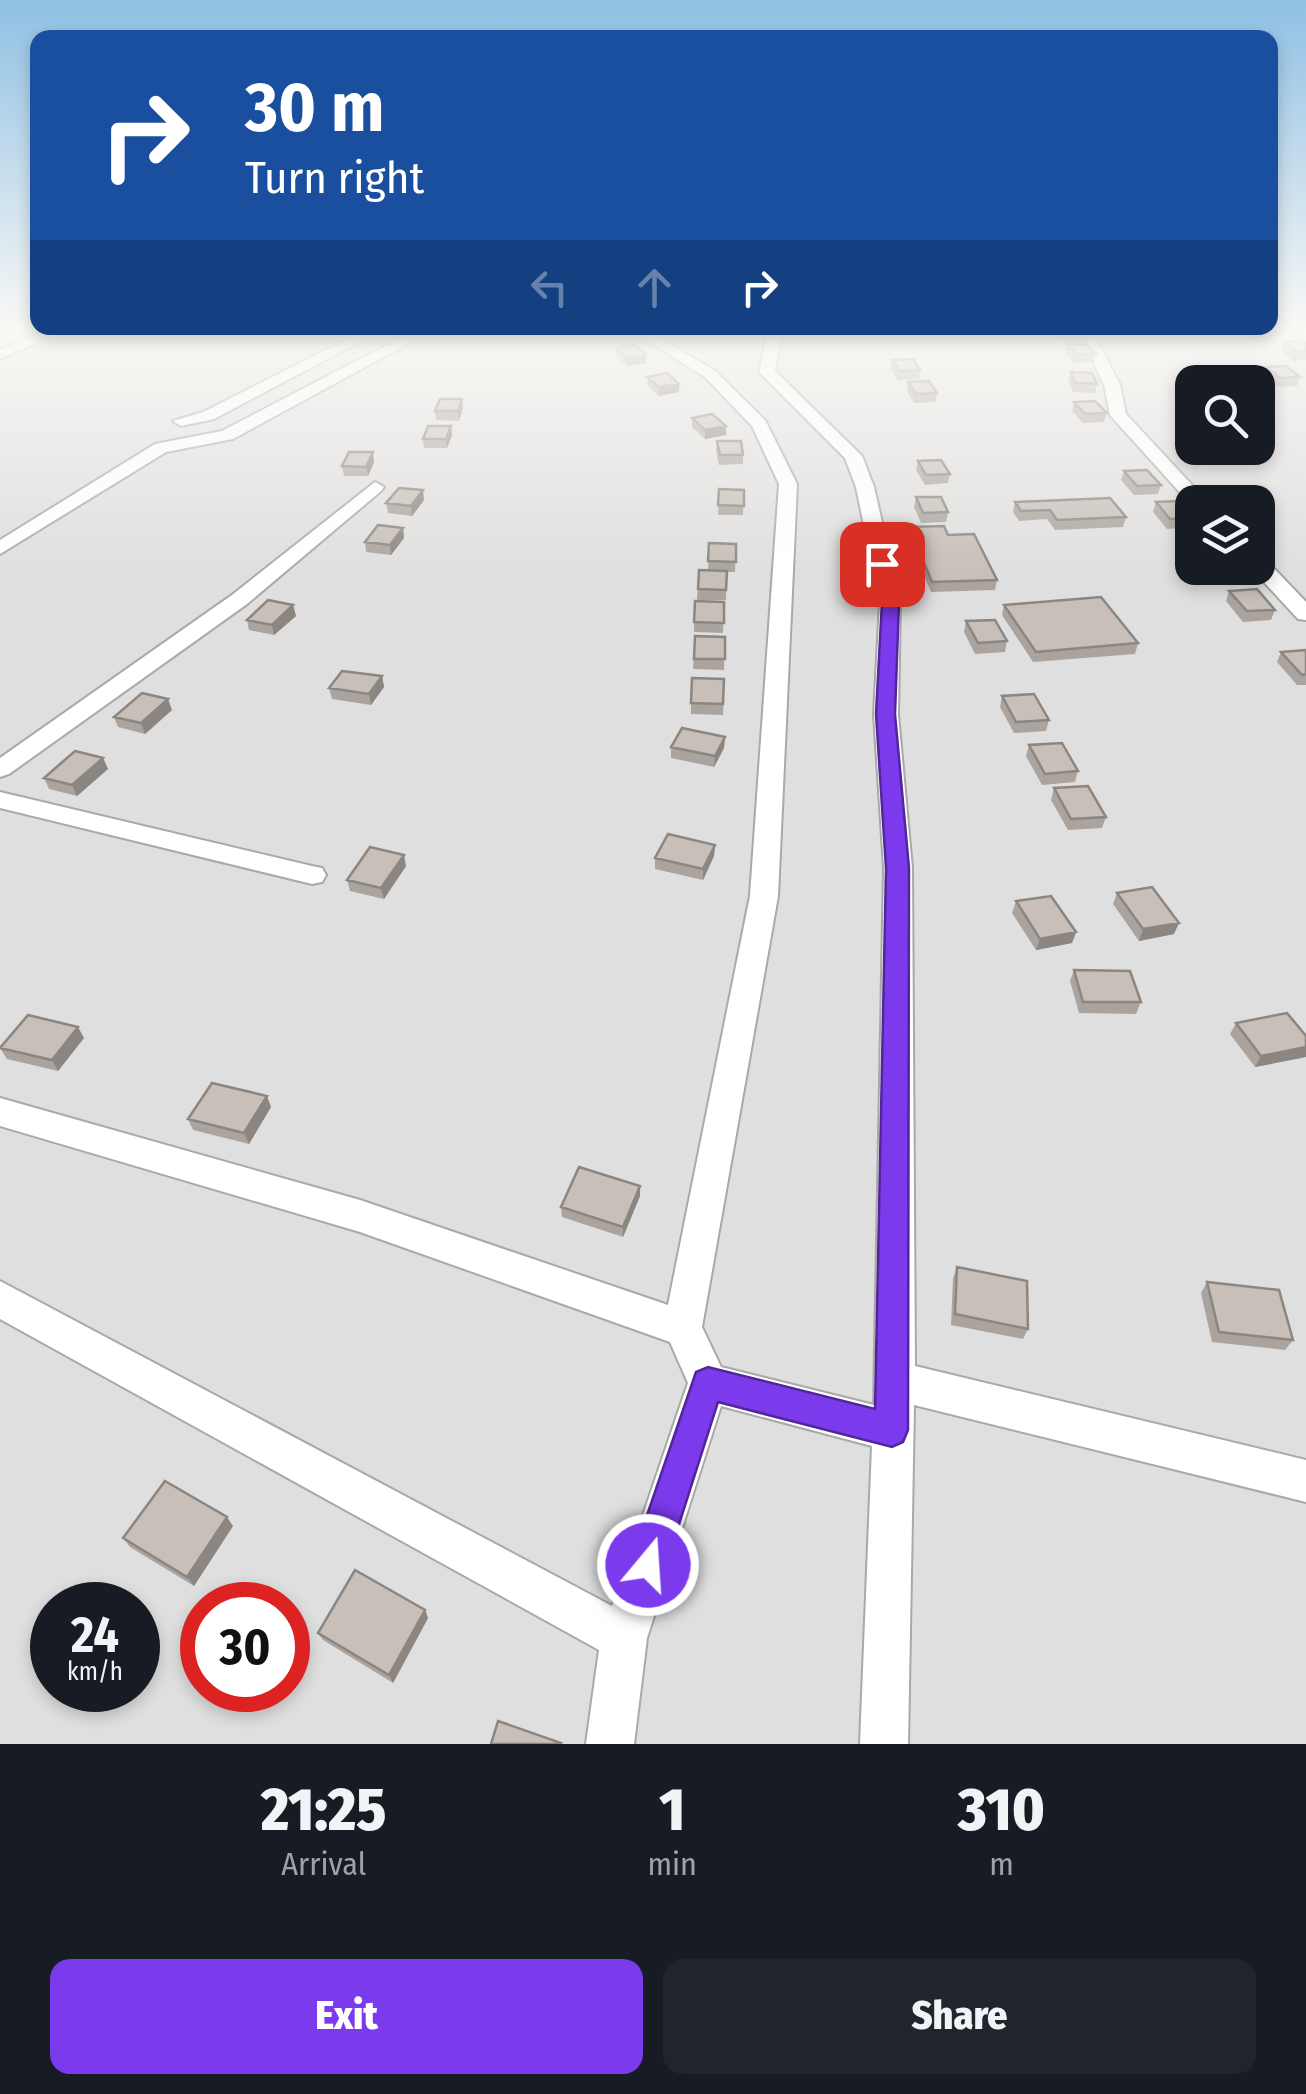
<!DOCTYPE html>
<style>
body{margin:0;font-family:"Fira Sans Condensed",sans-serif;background:#20242c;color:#f1f3f6;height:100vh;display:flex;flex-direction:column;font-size:38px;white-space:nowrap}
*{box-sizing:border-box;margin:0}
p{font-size:32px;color:#9ea1a6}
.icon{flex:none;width:55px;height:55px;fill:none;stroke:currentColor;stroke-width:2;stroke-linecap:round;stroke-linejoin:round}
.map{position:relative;height:1744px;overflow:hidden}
.details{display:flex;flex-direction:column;background:#171b24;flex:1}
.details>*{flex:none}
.top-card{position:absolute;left:30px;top:30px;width:1248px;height:305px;border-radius:20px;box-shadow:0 5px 15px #0003;background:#1a4fa0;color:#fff;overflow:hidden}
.buttons{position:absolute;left:1175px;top:365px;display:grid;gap:20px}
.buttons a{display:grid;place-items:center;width:100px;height:100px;border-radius:20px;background:#171b24;box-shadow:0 5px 15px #0003;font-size:50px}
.speed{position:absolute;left:30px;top:1582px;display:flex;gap:20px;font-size:50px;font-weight:700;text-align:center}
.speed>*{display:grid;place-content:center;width:130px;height:130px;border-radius:50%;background:#171b24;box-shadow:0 5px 15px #0003;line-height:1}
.speed small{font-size:25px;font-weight:400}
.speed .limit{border:15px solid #d22;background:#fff;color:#111}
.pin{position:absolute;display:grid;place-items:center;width:85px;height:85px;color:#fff;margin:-42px;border-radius:20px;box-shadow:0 5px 15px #0006}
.me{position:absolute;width:110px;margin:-55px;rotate:18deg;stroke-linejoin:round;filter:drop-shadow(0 0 8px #0008)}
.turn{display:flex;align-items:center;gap:35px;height:210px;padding:0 50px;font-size:45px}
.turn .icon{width:130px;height:130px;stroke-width:2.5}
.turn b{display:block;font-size:70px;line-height:85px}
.lanes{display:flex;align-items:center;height:95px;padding:0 50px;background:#0003;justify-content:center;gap:50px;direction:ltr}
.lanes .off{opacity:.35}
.eta{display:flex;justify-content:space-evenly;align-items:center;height:170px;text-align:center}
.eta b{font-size:60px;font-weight:800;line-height:70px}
.action{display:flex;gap:20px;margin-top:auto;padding:20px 50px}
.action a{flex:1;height:115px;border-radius:20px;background:#7c3aed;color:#fff;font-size:40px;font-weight:800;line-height:115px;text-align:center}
.action a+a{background:#20242c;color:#f1f3f6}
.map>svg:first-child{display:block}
</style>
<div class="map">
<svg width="1306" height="1744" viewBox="0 0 1306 1744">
<rect width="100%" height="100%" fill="#f2efe9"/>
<path fill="#e0dfdf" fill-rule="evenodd" d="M 0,330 L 1306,330 L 1306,1744 L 0,1744 ZM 1192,382 L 1258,382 L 1258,448 L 1192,448 ZM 1192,502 L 1258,502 L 1258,568 L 1192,568 ZM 52,1605 L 138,1605 L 138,1690 L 52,1690 ZM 202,1605 L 288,1605 L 288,1690 L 202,1690 Z"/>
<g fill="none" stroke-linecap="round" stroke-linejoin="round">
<defs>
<path id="street" d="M 48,330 L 66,330 L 0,359 L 0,350 Z
M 365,330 L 382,330 L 214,419 L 181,426 L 173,421 L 203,412 Z
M 416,330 L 433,330 L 233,439 L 166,452 L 0,554 L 0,540 L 155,444 L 222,431 Z
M 630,330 L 647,330 L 715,371 L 765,420 L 797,484 L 778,896 L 702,1327 L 721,1367 L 874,1405 L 884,868 L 874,714 L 880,602 L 856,487 L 845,458 L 759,372 L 768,330 L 782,330 L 775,371 L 862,456 L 874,487 L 900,602 L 898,714 L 912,868 L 915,1366 L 1306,1460 L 1306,1502 L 914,1405 L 908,1744 L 860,1744 L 872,1446 L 721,1406 L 647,1638 L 634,1744 L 586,1744 L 599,1650 L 0,1319 L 0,1281 L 612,1606 L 688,1383 L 670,1342 L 360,1232 L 0,1126 L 0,1098 L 360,1200 L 668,1305 L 750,896 L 779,484 L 752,426 L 705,377 Z
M 1078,330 L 1092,330 L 1120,385 L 1126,414 L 1208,502 L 1192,502 L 1192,506 L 1110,415 L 1104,385 Z
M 1291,330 L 1306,330 L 1306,341 Z
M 375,482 L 384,487 L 381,491 L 247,604 L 9,774 L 0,777 L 0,758 L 232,595 Z
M 1258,557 L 1265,559 L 1306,602 L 1306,620 L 1298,619 L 1251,568 L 1258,568 Z
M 0,792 L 312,866 L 322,868 L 326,875 L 322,882 L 312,884 L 0,808 Z"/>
</defs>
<use href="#street" stroke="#a9a9a9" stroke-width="4"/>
<use href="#street" fill="#fff" fill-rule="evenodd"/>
</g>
<path fill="#aba49e" d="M 809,330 L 837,330 L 837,333 L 810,333 Z
M 927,330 L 954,330 L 954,331 L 928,331 Z
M 1058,330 L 1081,330 L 1088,336 L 1086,344 L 1096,354 L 1094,362 L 1074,363 L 1065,353 L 1066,345 L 1057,336 Z
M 1241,330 L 1269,330 L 1274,333 L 1271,342 L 1252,342 L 1240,333 Z
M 1284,342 L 1306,343 L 1306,360 L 1294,361 L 1281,351 Z
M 616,348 L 646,355 L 646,363 L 627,366 L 616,357 Z
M 892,360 L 920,370 L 919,379 L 898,380 L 891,369 Z
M 1266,367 L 1300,377 L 1297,386 L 1277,387 L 1263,376 Z
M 1071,372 L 1097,384 L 1095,393 L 1073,392 L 1068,381 Z
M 647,377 L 679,392 L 659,396 L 648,386 Z
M 908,382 L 937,393 L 936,402 L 914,403 L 907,391 Z
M 1074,402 L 1107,413 L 1104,422 L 1083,423 L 1072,411 Z
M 463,408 L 459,421 L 436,420 L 435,411 Z
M 692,418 L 726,435 L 705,439 L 692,427 Z
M 451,426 L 452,435 L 447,448 L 424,448 L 423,439 Z
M 717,441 L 743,455 L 743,464 L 719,465 L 716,451 Z
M 918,461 L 950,474 L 948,483 L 925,485 L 916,470 Z
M 374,462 L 368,476 L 344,476 L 342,466 Z
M 1124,471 L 1161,485 L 1158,494 L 1134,495 L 1121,480 Z
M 719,489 L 744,490 L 743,515 L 718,515 Z
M 916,497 L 948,512 L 946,522 L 921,523 L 914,507 Z
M 424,500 L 412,516 L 388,513 L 386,503 Z
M 1015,502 L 1126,517 L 1123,527 L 1055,530 L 1047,519 L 1019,521 L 1013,512 Z
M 1156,502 L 1192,514 L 1192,527 L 1167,529 L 1153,512 Z
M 909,527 L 948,535 L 997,580 L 995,590 L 931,592 L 908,537 Z
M 403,528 L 404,538 L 391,555 L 366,552 L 365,542 Z
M 1192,539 L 1192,564 L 1180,550 L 1183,540 Z
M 709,543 L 736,544 L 735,572 L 727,572 L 726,600 L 697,600 L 699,570 L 708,570 Z
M 1229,591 L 1275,610 L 1271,620 L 1243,622 L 1226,601 Z
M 695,601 L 724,602 L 723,633 L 694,632 Z
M 293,605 L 296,616 L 274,635 L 249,630 L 247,620 Z
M 1004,605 L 1138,643 L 1135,654 L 1033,662 L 1002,615 Z
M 966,621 L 1007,641 L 1005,652 L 975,654 L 964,632 Z
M 695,636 L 725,637 L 724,670 L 693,669 Z
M 1306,650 L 1306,685 L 1297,685 L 1277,662 L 1281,652 Z
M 382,676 L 384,687 L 371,705 L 332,699 L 329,688 Z
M 724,679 L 723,715 L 691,714 L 691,703 Z
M 1002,696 L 1049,720 L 1046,731 L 1014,733 L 1000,707 Z
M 172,710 L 145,734 L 118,727 L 114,717 Z
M 725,737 L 724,748 L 714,767 L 671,758 L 671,747 Z
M 1029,745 L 1078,771 L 1075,782 L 1042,785 L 1026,756 Z
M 103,758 L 108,769 L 77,796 L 49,789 L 44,778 Z
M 1054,788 L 1106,817 L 1102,828 L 1068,830 L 1051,800 Z
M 715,845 L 714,856 L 703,880 L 655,869 L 655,858 Z
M 406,866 L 384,899 L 350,891 L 347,880 Z
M 1117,893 L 1174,934 L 1139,941 L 1113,904 Z
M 1016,901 L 1076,932 L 1072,943 L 1036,950 L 1012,913 Z
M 1074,970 L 1141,1002 L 1136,1014 L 1079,1013 L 1070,981 Z
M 1236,1023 L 1306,1036 L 1306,1057 L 1255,1067 L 1230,1034 Z
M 84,1038 L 58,1071 L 7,1059 L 0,1048 Z
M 271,1107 L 249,1144 L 193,1130 L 188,1119 Z
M 640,1196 L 623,1237 L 562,1217 L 561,1207 Z
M 957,1267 L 1028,1329 L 1023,1339 L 951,1325 L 953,1278 Z
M 1207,1282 L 1293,1340 L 1285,1350 L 1212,1342 L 1201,1293 Z
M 233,1526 L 194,1586 L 130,1547 L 123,1538 Z
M 425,1610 L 428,1618 L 393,1683 L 323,1640 L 318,1633 Z"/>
<path fill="#8b8681" d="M 576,330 L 593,330 L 576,334 Z
M 646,355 L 646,363 L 627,366 L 627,358 Z
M 679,384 L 679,392 L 659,396 L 659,387 Z
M 462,399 L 463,408 L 459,421 L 458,411 Z
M 451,426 L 452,435 L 447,448 L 446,439 Z
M 726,426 L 726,435 L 705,439 L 705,430 Z
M 373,452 L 374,462 L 368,476 L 366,467 Z
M 423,490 L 424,500 L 412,516 L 411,506 Z
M 403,528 L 404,538 L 391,555 L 390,545 Z
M 293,605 L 296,616 L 274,635 L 272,625 Z
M 382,676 L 384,687 L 371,705 L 369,694 Z
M 168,699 L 172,710 L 145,734 L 141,723 Z
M 725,737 L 724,748 L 714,767 L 715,756 Z
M 103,758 L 108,769 L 77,796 L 72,785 Z
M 715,845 L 714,856 L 703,880 L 703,869 Z
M 404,855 L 406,866 L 384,899 L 381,888 Z
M 1179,923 L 1174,934 L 1139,941 L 1143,929 Z
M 1076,932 L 1072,943 L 1036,950 L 1040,939 Z
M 78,1027 L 84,1038 L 58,1071 L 52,1060 Z
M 1306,1047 L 1306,1057 L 1255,1067 L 1261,1056 Z
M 267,1096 L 271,1107 L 249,1144 L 244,1133 Z
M 640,1186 L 640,1196 L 623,1237 L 623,1227 Z
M 227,1517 L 233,1526 L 194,1586 L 187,1577 Z
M 425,1610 L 428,1618 L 393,1683 L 389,1675 Z"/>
<path fill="#c7bfb8" stroke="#8b8681" stroke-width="2.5" d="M 1061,330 L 1081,330 L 1088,336 L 1068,337 Z
M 1249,330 L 1269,330 L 1274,333 L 1255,334 Z
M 1303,341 L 1306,343 L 1306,352 L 1297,352 L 1284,342 Z
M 1066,344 L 1086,344 L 1096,354 L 1076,354 Z
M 635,345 L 646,355 L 627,358 L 616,348 Z
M 913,359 L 920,370 L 900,371 L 892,360 Z
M 1286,366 L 1300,377 L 1280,378 L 1266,367 Z
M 1071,372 L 1092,373 L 1097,384 L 1075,383 Z
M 667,373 L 679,384 L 659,387 L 647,377 Z
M 929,381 L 937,393 L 916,394 L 908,382 Z
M 440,399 L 462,399 L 458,411 L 435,411 Z
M 1095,401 L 1107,413 L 1085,414 L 1074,402 Z
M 712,414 L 726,426 L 705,430 L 692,418 Z
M 428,426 L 451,426 L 446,439 L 423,439 Z
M 717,441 L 741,441 L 743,455 L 720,455 Z
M 349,452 L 373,452 L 366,467 L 342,466 Z
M 941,460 L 950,474 L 926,475 L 918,461 Z
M 1147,470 L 1161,485 L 1137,486 L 1124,471 Z
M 399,488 L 423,490 L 411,506 L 386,503 Z
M 719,489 L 744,490 L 744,506 L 718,505 Z
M 916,497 L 941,497 L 948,512 L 923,513 Z
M 1110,498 L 1126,517 L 1057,520 L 1050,510 L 1021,511 L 1015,502 Z
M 1180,501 L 1192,514 L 1192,518 L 1170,519 L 1156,502 Z
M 378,525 L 403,528 L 390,545 L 365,542 Z
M 944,526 L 948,535 L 974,534 L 997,580 L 932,582 L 909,527 Z
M 1192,539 L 1192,550 L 1183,540 Z
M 709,543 L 736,544 L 736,562 L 708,561 Z
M 699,570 L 727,571 L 726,590 L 698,589 Z
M 1257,589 L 1275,610 L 1247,611 L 1229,591 Z
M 1101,597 L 1138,643 L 1036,652 L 1004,605 Z
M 268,600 L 293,605 L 272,625 L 247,620 Z
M 695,601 L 724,602 L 724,623 L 694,622 Z
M 995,620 L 1007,641 L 978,643 L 966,621 Z
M 695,636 L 725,637 L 725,659 L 694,659 Z
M 1306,650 L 1306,674 L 1302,675 L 1281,652 Z
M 342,671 L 382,676 L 369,694 L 329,688 Z
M 692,678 L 724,679 L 723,704 L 691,703 Z
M 142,693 L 168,699 L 141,723 L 114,717 Z
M 1034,694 L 1049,720 L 1016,722 L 1002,696 Z
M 682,728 L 725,737 L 715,756 L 671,747 Z
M 1062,743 L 1078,771 L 1045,774 L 1029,745 Z
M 75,751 L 103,758 L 72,785 L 44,778 Z
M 1088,786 L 1106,817 L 1071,819 L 1054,788 Z
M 668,834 L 715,845 L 703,869 L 655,858 Z
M 370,847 L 404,855 L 381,888 L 347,880 Z
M 1152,887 L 1179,923 L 1143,929 L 1117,893 Z
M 1051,896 L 1076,932 L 1040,939 L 1016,901 Z
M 1074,970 L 1130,971 L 1141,1002 L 1083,1002 Z
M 1287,1013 L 1306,1036 L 1306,1047 L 1261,1056 L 1236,1023 Z
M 28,1015 L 78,1027 L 52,1060 L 0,1048 Z
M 212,1083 L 267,1096 L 244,1133 L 188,1119 Z
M 579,1167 L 640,1186 L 623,1227 L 561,1207 Z
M 957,1267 L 1027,1281 L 1028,1329 L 955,1314 Z
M 1207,1282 L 1279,1290 L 1293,1340 L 1219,1332 Z
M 165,1481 L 227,1517 L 187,1577 L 123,1538 Z
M 355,1570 L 425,1610 L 389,1675 L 318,1633 Z
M 498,1721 L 561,1743 L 560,1744 L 491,1744 Z"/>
<linearGradient id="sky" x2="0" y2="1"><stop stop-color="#8fc0e4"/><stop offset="0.57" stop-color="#f9f8f5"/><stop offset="1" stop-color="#f9f8f5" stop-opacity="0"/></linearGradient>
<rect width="1306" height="574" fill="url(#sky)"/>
<path fill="#7c3aed" stroke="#51269a" stroke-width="2.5" d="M 882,559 L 891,564 L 899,602 L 895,714 L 909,868 L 908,1430 L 903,1442 L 892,1447 L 718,1402 L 666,1565 L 661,1578 L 648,1583 L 635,1578 L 630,1565 L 696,1372 L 708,1367 L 875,1409 L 886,868 L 876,714 L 882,602 L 874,564 Z"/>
</svg>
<div class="buttons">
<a><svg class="icon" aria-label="search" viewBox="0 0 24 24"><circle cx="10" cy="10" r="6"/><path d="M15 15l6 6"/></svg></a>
<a><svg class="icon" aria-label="layers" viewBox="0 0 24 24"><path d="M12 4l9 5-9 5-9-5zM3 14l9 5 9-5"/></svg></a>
</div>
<div class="speed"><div>24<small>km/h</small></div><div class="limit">30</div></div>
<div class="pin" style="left:882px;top:564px;background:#d93025"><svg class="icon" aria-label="arrive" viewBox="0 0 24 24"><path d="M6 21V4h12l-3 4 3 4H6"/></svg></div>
<svg class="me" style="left:648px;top:1565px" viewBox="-20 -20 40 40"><circle r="17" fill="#7c3aed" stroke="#fff" stroke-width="3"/><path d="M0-11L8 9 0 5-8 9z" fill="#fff"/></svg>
<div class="top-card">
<div class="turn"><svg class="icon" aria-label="right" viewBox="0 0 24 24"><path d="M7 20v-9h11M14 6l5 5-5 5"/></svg><div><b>30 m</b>Turn right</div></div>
<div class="lanes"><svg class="icon off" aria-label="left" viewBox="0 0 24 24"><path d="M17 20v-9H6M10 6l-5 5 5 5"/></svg><svg class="icon off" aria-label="ahead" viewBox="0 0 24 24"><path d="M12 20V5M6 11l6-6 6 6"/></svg><svg class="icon" aria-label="right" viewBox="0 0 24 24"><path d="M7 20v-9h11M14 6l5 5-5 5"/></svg></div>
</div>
</div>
<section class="details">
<div class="eta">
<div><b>21:25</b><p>Arrival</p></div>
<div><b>1</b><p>min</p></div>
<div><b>310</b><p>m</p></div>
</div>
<div class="action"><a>Exit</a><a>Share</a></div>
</section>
